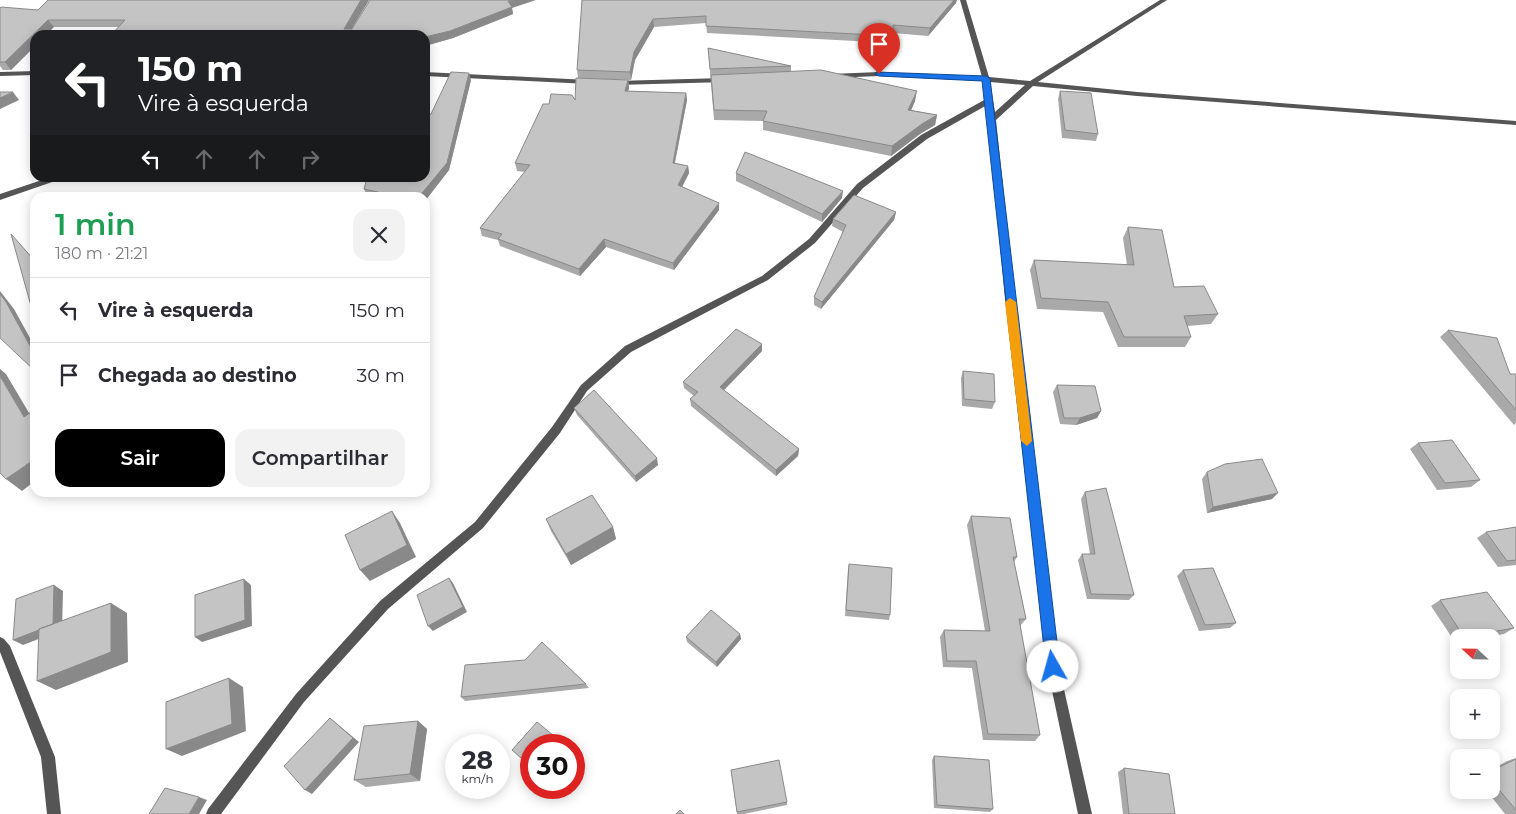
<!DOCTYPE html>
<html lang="pt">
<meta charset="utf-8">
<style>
body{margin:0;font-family:Montserrat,sans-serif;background:#f2f2f3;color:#2b2b33;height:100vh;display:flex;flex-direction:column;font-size:19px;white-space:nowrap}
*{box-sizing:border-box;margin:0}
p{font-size:16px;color:#7c7c81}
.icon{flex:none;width:28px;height:28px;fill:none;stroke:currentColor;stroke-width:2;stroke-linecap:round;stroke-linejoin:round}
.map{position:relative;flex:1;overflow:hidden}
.side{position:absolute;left:30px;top:192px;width:400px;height:305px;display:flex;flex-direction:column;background:#fff;border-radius:15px;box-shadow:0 2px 12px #0003}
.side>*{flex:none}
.banner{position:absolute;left:30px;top:30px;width:400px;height:152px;border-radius:15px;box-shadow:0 2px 12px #0003;background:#202124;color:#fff;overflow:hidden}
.needle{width:32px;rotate:292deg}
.fabs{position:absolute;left:1450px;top:629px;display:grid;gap:10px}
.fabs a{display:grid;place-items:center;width:50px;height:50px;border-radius:10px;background:#fff;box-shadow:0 2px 12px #0003;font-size:25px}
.speed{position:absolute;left:445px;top:734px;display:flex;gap:10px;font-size:25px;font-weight:700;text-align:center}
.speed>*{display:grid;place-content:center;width:65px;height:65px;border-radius:50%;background:#fff;box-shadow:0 2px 12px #0003;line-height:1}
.speed small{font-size:12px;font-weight:400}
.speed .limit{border:8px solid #d22;background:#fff;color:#111}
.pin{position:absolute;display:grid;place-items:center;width:42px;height:42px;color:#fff;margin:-51px -21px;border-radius:50% 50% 50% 0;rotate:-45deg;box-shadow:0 0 5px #0007}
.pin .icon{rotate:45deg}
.me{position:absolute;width:55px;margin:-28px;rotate:353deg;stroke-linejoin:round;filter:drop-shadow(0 0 4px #0008)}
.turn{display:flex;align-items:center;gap:18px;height:105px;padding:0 25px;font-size:22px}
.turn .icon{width:65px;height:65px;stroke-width:2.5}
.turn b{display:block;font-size:35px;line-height:42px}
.lanes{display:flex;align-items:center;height:48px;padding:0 25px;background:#0003;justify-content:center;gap:25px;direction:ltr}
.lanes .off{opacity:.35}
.round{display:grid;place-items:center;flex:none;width:52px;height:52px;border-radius:15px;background:#f2f2f3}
.overview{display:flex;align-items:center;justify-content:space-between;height:85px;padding:0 25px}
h1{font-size:30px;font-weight:600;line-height:38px;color:#1e9e55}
.cta{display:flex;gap:10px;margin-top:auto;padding:10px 25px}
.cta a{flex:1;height:58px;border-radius:15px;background:#000;color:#fff;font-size:20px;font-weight:600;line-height:58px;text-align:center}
.cta a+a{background:#f2f2f3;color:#2b2b33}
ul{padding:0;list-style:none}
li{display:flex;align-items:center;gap:15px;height:65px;padding:0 25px;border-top:1px solid #e1e1e2}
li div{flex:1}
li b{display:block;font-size:19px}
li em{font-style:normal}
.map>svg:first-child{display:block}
</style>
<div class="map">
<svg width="1516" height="814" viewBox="0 0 1516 814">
<rect width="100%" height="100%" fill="#fff"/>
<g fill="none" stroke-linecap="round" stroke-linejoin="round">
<path fill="#555" fill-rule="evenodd" d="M 960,0 L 966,0 L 989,77 L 1030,81 L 1160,0 L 1167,0 L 1038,82 L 1137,92 L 1516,121 L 1516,125 L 1137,96 L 1033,86 L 996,120 L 1015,299 L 1059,667 L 1092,814 L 1078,814 L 1047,667 L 1005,299 L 987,105 L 927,139 L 863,188 L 815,243 L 768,280 L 631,352 L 587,391 L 560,433 L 483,528 L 388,609 L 304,702 L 221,814 L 206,814 L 208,809 L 296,694 L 380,601 L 475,522 L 552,427 L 581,385 L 625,346 L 762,276 L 809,239 L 857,184 L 921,135 L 986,99 L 983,81 L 879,76 L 831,78 L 827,76 L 831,74 L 879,72 L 982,77 ZM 990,82 L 1025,85 L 995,112 Z
M 35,71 L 35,75 L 0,76 L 0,72 Z
M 425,72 L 589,80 L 593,82 L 589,84 L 425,76 Z
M 724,78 L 728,80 L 727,82 L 616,85 L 612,83 L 616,81 Z
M 48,178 L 59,178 L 58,180 L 0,200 L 0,194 Z
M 0,637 L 4,639 L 10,646 L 55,757 L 61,814 L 47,814 L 41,757 L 0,652 Z"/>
</g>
<path fill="#a9a9a9" d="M 369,0 L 351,29 L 512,8 L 513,14 L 453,38 L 425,46 L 425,35 L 118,27 L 54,27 L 35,35 L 35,46 L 11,70 L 3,70 L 0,66 L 0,8 L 38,10 Z
M 582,0 L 956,3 L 928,36 L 893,33 L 892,43 L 707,33 L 706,23 L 654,27 L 635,60 L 631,80 L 578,78 L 577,70 Z
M 708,48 L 791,66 L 791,72 L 915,101 L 911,110 L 937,115 L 935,125 L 920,134 L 891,156 L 763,130 L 763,121 L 714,120 Z
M 471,80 L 449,170 L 425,201 L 425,198 L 373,198 L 367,196 L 364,189 L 431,114 Z
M 628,80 L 629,88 L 628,91 L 686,93 L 687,100 L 675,163 L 688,166 L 689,173 L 682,187 L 719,210 L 674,270 L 606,247 L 580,276 L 500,246 L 498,240 L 482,236 L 480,228 L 525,172 L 517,171 L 515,163 L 549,104 L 575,100 Z
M 1060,91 L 1098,134 L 1096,141 L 1062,138 L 1058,99 Z
M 736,173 L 842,198 L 822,222 L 736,181 Z
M 896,212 L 894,220 L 821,309 L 814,305 L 814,297 L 843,232 L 832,226 L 833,219 Z
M 1128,227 L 1174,287 L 1218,314 L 1211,324 L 1187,326 L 1191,337 L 1185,347 L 1118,347 L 1103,312 L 1037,309 L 1030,270 L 1034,260 L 1127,265 L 1123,238 Z
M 1448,330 L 1510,374 L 1516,374 L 1516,423 L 1514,425 L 1440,337 Z
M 762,351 L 724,390 L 799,449 L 798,456 L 776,476 L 691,406 L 690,399 L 694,396 L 684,388 L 683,382 Z
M 963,371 L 995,402 L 992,409 L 962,406 L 961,378 Z
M 1057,385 L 1101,411 L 1097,418 L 1076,425 L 1060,424 L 1053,392 Z
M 574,408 L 658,465 L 636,482 L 577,415 Z
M 1418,443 L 1480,480 L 1471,487 L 1437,490 L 1410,449 Z
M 1207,472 L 1272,499 L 1207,513 L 1202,479 Z
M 1085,492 L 1134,595 L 1129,600 L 1087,599 L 1078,560 L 1082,554 L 1090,554 L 1081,499 Z
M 971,516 L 1017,557 L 1014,562 L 1026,619 L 1020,626 L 1040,735 L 1035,741 L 983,740 L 972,668 L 943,667 L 940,637 L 944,630 L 985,631 L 967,525 Z
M 546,519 L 613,527 L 616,539 L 571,565 L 551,531 Z
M 1516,527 L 1516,565 L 1498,567 L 1477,538 L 1486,532 Z
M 849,564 L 890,615 L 889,620 L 845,616 L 848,569 Z
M 1183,570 L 1236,623 L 1230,628 L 1199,631 L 1177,576 Z
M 1440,600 L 1514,628 L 1504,634 L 1481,638 L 1459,638 L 1459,641 L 1455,642 L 1431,606 Z
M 740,634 L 741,639 L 717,667 L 687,642 L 686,637 Z
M 525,660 L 586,684 L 589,688 L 465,701 L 461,697 Z
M 418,721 L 427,729 L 420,781 L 366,787 L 354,780 Z
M 934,756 L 993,809 L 990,812 L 934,808 L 932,760 Z
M 1516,758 L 1516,814 L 1505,814 L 1486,790 L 1491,790 L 1491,770 L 1507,761 Z
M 1124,768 L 1175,814 L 1123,814 L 1118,772 Z
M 731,770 L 787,802 L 787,805 L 744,814 L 737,814 Z"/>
<path fill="#898989" d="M 361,0 L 369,0 L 348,35 L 344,29 Z
M 512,0 L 536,0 L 512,8 L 513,14 L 453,38 L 425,46 L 425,37 Z
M 954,0 L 957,0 L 956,3 L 928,36 L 930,28 Z
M 653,19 L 654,27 L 635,60 L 631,80 L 630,72 L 634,52 Z
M 48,20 L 54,27 L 46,35 L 35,35 L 35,46 L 11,70 L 5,62 Z
M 469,73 L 471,80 L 449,170 L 425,201 L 425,198 L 418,198 Z
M 628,80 L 629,88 L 626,99 L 625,91 Z
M 917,91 L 915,101 L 907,120 L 908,110 Z
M 13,92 L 19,100 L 0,109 L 0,98 Z
M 686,93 L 687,100 L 673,171 L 673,163 Z
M 937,115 L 935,125 L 920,134 L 891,156 L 892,146 L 922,124 Z
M 688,166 L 689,173 L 679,193 L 678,185 Z
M 843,191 L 842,198 L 822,222 L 822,214 Z
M 719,203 L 719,210 L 674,270 L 673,263 Z
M 896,212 L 894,220 L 821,309 L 822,302 Z
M 604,239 L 606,247 L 580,276 L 579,269 Z
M 0,291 L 14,309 L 35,347 L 35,355 L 0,294 Z
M 762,344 L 762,351 L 720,394 L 720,387 Z
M 0,369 L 6,374 L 35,423 L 24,417 L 0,376 Z
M 1101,411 L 1097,418 L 1076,425 L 1080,418 Z
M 799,449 L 798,456 L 776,476 L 776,470 Z
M 657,458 L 658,465 L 636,482 L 635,476 Z
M 35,459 L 35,481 L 22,491 L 6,479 Z
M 1278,493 L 1272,499 L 1207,513 L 1213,507 Z
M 392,511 L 400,523 L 416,557 L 370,581 L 360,570 Z
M 613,527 L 616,539 L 571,565 L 566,554 Z
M 449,578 L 453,583 L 467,612 L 433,631 L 428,626 Z
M 244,579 L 251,585 L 252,626 L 202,642 L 195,637 Z
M 54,585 L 63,591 L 62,630 L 23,645 L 13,640 Z
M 111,603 L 127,613 L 128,662 L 56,690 L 37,681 Z
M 740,634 L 741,639 L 717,667 L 716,662 Z
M 229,678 L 243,687 L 246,731 L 182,756 L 166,749 Z
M 330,718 L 359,742 L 312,794 L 305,790 Z
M 418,721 L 427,729 L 420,781 L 410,774 Z
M 199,797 L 207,800 L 199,814 L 189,814 Z"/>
<path fill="#c4c4c4" stroke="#898989" d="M 48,0 L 361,0 L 344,29 L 352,29 L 370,0 L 512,0 L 508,1 L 512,7 L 450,31 L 425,37 L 425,35 L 111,35 L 125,20 L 48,20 L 5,62 L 0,62 L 0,8 L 1,7 L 38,10 Z
M 582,0 L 954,0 L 930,28 L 893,25 L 893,36 L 706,26 L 706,16 L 653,19 L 634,52 L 630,72 L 577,70 Z
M 708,48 L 791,66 L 710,69 Z
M 821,70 L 917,91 L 908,110 L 937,115 L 922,124 L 892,146 L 763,121 L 767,111 L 714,110 L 711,75 Z
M 451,72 L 469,73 L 447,163 L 418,198 L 404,198 L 364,189 L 367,178 L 425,178 L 425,115 L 431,114 Z
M 576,78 L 628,80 L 625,91 L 686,93 L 673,163 L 688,166 L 678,185 L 719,203 L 673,263 L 604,239 L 579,269 L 498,239 L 502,234 L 480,228 L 530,165 L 515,163 L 543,104 L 549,104 L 551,94 L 572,95 L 575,100 Z
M 1060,91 L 1091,93 L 1098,134 L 1065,130 Z
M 0,92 L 13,92 L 0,98 Z
M 745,152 L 843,191 L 822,214 L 736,173 Z
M 854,195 L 896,212 L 822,302 L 814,297 L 846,225 L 833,219 Z
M 1128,227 L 1162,230 L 1174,287 L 1204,286 L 1218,314 L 1184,316 L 1191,337 L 1124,337 L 1108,302 L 1041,298 L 1034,260 L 1134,265 Z
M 11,234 L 35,261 L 35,311 L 31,306 Z
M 0,294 L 6,302 L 35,355 L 35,371 L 0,338 Z
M 736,329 L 762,344 L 720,387 L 799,449 L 776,470 L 690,399 L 698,392 L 683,382 Z
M 1448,330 L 1497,338 L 1510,374 L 1516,374 L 1516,410 Z
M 963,371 L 994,374 L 995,402 L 964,399 Z
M 0,376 L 24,417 L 34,410 L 35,411 L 35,459 L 6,479 L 0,473 Z
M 1057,385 L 1095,386 L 1101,411 L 1080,418 L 1064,418 Z
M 594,390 L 657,458 L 635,476 L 574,408 Z
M 1452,440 L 1480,480 L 1445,483 L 1418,443 Z
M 1262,459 L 1278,493 L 1213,507 L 1207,472 L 1225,464 Z
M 1106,488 L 1134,595 L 1091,594 L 1082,554 L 1095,554 L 1085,492 Z
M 592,495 L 613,527 L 566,554 L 546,519 Z
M 392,511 L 407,545 L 360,570 L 345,535 Z
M 971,516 L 1010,518 L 1017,557 L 1013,557 L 1026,619 L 1019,619 L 1040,735 L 988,734 L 976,661 L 947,661 L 944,630 L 990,631 Z
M 1516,527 L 1516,560 L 1507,561 L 1486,532 Z
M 849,564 L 892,568 L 890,615 L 846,610 Z
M 1213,568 L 1236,623 L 1205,625 L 1183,570 Z
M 449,578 L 463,607 L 428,626 L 417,595 Z
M 244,579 L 245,620 L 195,637 L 195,595 Z
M 54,585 L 53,624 L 39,629 L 39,630 L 13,640 L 16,599 Z
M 1487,592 L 1514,628 L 1464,637 L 1440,600 Z
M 111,603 L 111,652 L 37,681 L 39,629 Z
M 711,610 L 740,634 L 716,662 L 686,637 Z
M 542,642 L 586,684 L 461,697 L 465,665 L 525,660 Z
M 229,678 L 232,724 L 166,749 L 166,702 Z
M 330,718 L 353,738 L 305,790 L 284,766 Z
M 418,721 L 410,774 L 354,780 L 364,726 Z
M 537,722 L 565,745 L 531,745 L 531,767 L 512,750 Z
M 934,756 L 989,760 L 993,809 L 937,805 Z
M 1516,759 L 1516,810 L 1491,780 L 1491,771 Z
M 779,760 L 787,802 L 737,812 L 731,770 Z
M 1124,768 L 1169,774 L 1175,814 L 1129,814 Z
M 165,788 L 199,797 L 189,814 L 149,814 Z
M 680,810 L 684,814 L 676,814 Z"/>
<path fill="#1a73e8" stroke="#114b97" d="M 876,72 L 986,76 L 990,78 L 1060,667 L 1058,672 L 1053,674 L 1048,672 L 1046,667 L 982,81 L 879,76 L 876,75 Z"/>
<path fill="#f59e0b" d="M 1010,298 L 1016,302 L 1032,441 L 1027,446 L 1021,441 L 1005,302 Z"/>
</svg>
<div class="fabs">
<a><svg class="needle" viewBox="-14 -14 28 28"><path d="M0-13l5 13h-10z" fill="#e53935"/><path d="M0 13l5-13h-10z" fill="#7c7c81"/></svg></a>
<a>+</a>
<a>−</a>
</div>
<div class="speed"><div>28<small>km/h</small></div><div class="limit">30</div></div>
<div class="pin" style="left:879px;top:74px;background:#d93025"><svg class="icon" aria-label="arrive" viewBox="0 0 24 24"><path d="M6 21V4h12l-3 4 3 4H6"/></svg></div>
<svg class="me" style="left:1053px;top:667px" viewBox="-20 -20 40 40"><circle r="19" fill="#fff"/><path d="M0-13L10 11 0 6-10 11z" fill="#1a73e8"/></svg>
<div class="banner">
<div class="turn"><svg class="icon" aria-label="left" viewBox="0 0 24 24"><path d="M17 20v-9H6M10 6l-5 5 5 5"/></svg><div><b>150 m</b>Vire à esquerda</div></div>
<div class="lanes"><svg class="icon" aria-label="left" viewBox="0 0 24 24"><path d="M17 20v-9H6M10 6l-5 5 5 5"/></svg><svg class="icon off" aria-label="ahead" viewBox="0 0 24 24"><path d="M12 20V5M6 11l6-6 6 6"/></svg><svg class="icon off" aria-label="ahead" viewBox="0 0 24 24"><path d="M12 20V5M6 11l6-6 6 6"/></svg><svg class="icon off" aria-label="right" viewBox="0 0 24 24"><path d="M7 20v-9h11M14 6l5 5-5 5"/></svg></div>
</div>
<section class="side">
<div class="overview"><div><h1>1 min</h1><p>180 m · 21:21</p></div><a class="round"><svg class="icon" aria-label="close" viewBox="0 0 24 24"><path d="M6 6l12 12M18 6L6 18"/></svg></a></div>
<ul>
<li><svg class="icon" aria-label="left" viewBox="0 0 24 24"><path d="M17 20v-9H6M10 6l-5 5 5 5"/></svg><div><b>Vire à esquerda</b></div><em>150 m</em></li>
<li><svg class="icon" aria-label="arrive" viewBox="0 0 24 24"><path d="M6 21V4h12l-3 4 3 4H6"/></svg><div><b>Chegada ao destino</b></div><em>30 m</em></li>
</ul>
<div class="cta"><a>Sair</a><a>Compartilhar</a></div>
</section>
</div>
